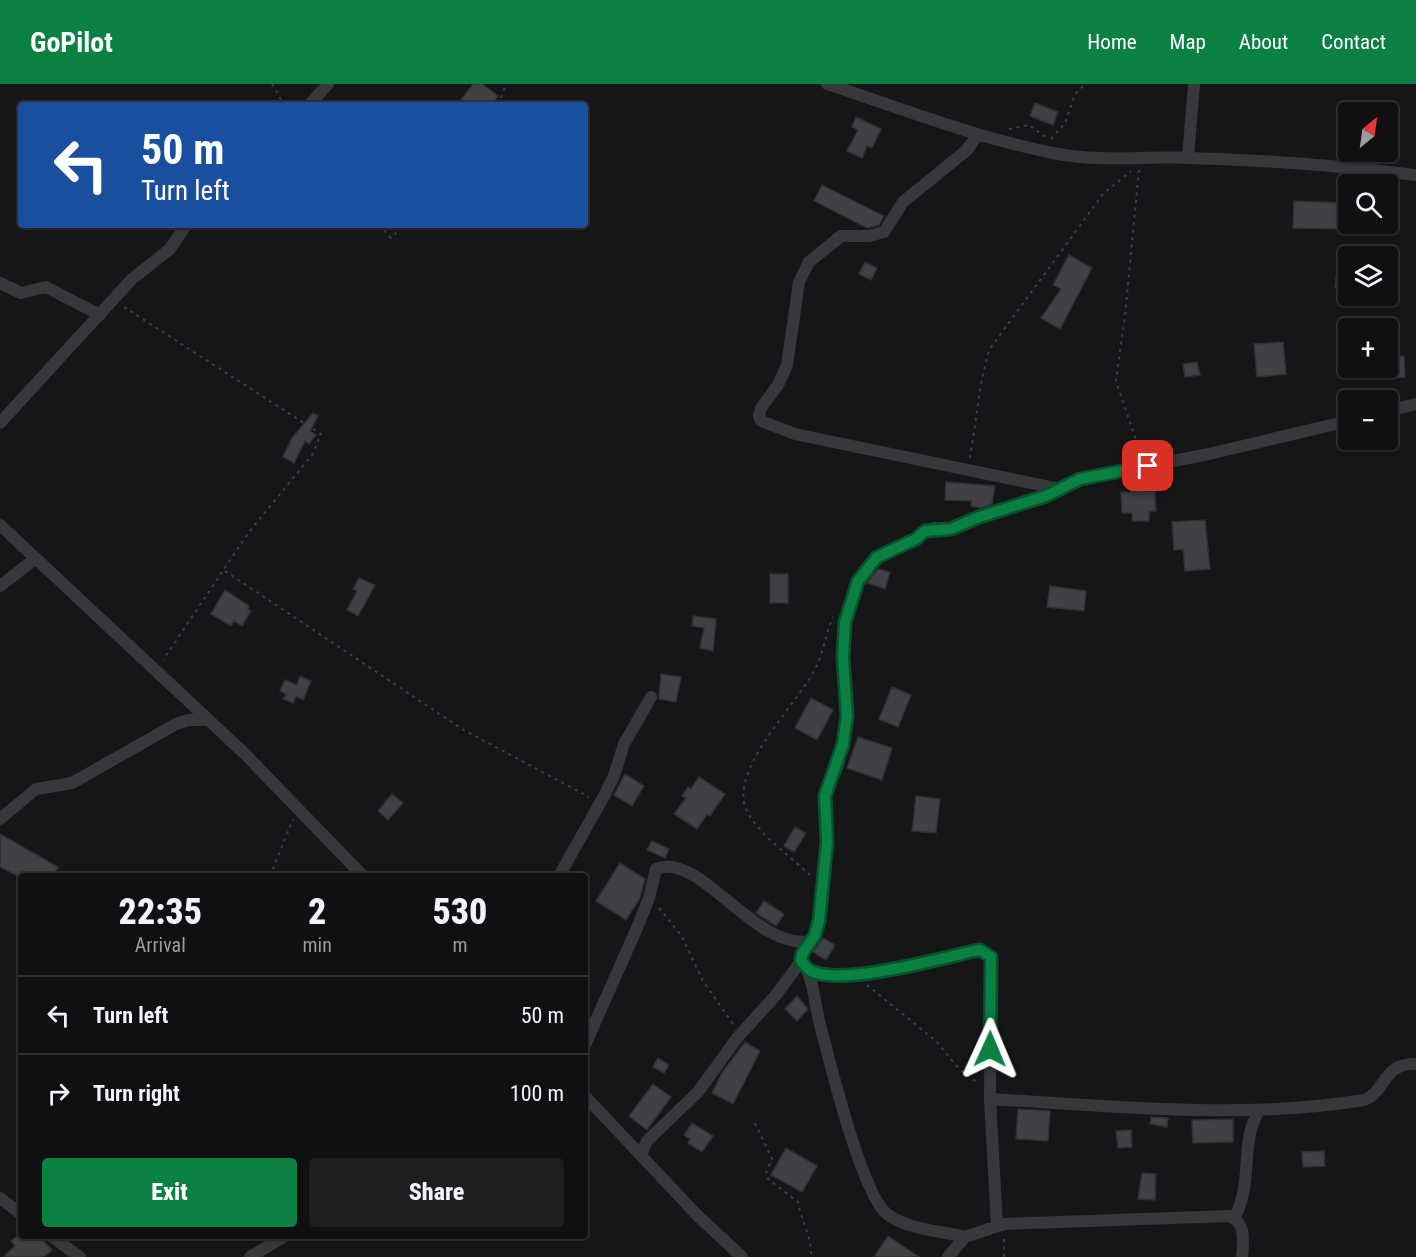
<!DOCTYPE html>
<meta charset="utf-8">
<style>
body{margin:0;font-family:"Roboto Condensed",sans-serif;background:#1e1e20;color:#f1f3f6;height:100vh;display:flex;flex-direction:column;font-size:22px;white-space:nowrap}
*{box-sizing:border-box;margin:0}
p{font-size:20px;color:#9c9d9f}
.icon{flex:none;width:33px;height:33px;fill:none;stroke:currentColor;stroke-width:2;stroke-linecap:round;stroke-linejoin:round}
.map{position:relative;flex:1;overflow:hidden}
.sheet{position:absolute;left:18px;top:789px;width:570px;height:366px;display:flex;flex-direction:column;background:#101012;border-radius:6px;box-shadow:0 2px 4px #0004,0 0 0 2px #303032}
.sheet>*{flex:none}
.guide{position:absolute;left:18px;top:18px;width:570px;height:126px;border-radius:6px;box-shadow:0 2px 4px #0004,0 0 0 2px #303032;background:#1a4fa0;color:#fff;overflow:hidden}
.needle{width:39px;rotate:29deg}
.buttons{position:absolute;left:1338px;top:18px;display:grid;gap:12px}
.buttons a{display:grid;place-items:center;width:60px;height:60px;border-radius:6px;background:#101012;box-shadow:0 2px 4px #0004,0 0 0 2px #303032;font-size:30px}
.pin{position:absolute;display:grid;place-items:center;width:51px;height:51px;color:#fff;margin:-26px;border-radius:12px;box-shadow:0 3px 9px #0006}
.me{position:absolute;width:66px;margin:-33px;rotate:1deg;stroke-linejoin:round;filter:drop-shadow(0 0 4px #0008)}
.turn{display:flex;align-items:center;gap:21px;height:126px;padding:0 24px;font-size:27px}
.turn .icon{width:78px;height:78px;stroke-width:2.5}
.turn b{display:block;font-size:42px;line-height:51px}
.eta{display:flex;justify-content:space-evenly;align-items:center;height:102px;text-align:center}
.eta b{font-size:36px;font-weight:800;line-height:42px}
.action{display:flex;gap:12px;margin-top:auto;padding:12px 24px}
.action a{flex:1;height:69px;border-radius:6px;background:#0b8043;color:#fff;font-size:24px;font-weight:800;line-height:69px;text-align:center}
.action a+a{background:#1e1e20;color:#f1f3f6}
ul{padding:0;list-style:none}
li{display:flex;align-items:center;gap:18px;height:78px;padding:0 24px;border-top:2px solid #303032}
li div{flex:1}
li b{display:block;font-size:22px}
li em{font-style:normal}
header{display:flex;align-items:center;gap:36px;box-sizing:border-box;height:84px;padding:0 30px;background:#0b8043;color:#fff}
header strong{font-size:28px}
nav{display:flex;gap:33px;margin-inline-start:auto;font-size:21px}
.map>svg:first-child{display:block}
</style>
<header>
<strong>GoPilot</strong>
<nav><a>Home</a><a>Map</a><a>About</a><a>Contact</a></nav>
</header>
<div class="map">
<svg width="1416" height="1173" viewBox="0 0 1416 1173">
<rect width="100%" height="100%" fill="#161618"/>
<path fill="#404145" stroke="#303034" stroke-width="1.5" d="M 473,0 L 482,0 L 498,12 L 492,21 L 457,21 Z
M 1035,19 L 1058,28 L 1053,41 L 1030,32 Z
M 856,33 L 881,45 L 872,64 L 867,62 L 862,74 L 847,67 L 858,46 L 852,43 Z
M 822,101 L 884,132 L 879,141 L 867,144 L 814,117 Z
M 1294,117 L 1339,119 L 1338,145 L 1293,144 Z
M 1069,171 L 1092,184 L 1060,245 L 1041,234 L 1061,205 L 1053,201 Z
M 865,178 L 877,184 L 871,196 L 859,190 Z
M 1337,188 L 1348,190 L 1348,205 L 1335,203 Z
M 1283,258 L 1286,290 L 1257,293 L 1254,260 Z
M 1404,272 L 1405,293 L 1383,295 L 1383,284 L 1388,284 L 1388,273 Z
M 1197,278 L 1200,291 L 1185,293 L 1183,280 Z
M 313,329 L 318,332 L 310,347 L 316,351 L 309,360 L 305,357 L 294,379 L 283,373 L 292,354 Z
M 1129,396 L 1148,396 L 1148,407 L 1155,407 L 1156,427 L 1149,428 L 1149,437 L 1132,437 L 1132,429 L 1122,429 L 1121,408 L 1130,408 Z
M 946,398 L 995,402 L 992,420 L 981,424 L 971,422 L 972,417 L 945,416 Z
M 1205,436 L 1210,485 L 1185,487 L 1183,465 L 1174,466 L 1172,438 Z
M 878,485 L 890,488 L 885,505 L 867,499 Z
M 770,490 L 788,490 L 788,519 L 770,519 Z
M 359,494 L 375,501 L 358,532 L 347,526 L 357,507 L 353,505 Z
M 1050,502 L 1086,507 L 1084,527 L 1047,523 Z
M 225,506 L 249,522 L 248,525 L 251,527 L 242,542 L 234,537 L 231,542 L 211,530 Z
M 693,532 L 716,535 L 713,567 L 700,564 L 704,544 L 692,542 Z
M 661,590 L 681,593 L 676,618 L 659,615 Z
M 300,592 L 311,597 L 303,616 L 296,612 L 293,619 L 283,615 L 286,610 L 280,607 L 285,596 L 297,601 Z
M 892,603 L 911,611 L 898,643 L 879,635 Z
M 811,614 L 833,626 L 817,656 L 795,644 Z
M 858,653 L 892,664 L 882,696 L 847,684 Z
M 625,690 L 644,702 L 632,722 L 614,711 Z
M 699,693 L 725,710 L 710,732 L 707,730 L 697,745 L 674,730 L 686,714 L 682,712 L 688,703 L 691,705 Z
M 392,710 L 403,719 L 388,736 L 378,727 Z
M 916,712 L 940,715 L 936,749 L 912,747 Z
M 795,743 L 806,749 L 794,768 L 784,762 Z
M 0,750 L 58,783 L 53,792 L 18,792 L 0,783 Z
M 652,757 L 669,765 L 665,774 L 647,766 Z
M 620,779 L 645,795 L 640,814 L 626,836 L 596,817 Z
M 764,817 L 784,830 L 776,842 L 756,829 Z
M 823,854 L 835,861 L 826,876 L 813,868 Z
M 797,912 L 808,925 L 797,937 L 785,925 Z
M 745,958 L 760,967 L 733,1020 L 712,1009 L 722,989 Z
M 658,974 L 669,981 L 664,989 L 653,983 Z
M 653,1000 L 671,1013 L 647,1046 L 629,1032 Z
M 1018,1025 L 1050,1027 L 1048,1057 L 1016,1055 Z
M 1151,1033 L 1168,1034 L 1167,1043 L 1150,1040 Z
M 1233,1035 L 1233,1058 L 1193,1059 L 1192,1036 Z
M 692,1039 L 713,1052 L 702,1068 L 688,1059 L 690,1055 L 684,1051 Z
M 1131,1046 L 1132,1063 L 1118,1064 L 1116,1047 Z
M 786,1064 L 817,1082 L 802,1108 L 771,1091 Z
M 1324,1067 L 1325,1082 L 1303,1083 L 1302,1068 Z
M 1142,1089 L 1156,1090 L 1155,1116 L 1138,1115 Z
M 17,1152 L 39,1152 L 52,1166 L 44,1173 L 3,1173 L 15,1162 L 11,1157 Z
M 888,1152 L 919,1173 L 874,1173 Z"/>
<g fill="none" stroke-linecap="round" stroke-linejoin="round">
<path stroke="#3d3f44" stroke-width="2" stroke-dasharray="3 4.5" stroke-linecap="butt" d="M 272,0 L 284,21
M 498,21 L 506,0
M 1009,45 L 1029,41 L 1047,54
M 1051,55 L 1065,39 L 1075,10 L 1085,0
M 1139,86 L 1125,231 L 1116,297 L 1141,371
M 379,141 L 391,154 L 404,141
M 124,223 L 321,350 L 312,371 L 249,448 L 163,576
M 970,374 L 982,294 L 989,266 L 1103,110 L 1131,87
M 225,487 L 462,645 L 589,713
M 810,791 C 791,773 762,753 748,729 C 724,688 800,619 817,581 C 824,566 826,548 833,533
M 270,792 L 293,735
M 659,824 L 681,851 L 703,897 L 733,940
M 867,901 L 936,957 L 959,985 L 979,1000
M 755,1039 L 772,1075 L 766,1089 L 768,1095 L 798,1118 C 801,1137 812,1152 811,1173
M 1004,1173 L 1004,1152"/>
<path stroke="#37383d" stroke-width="12" d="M 827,0 C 903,25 979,55 1058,70 C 1101,78 1146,72 1189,74 C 1265,76 1341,82 1416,91
M 309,21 L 328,0
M 978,50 L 967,66 L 903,118 L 884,148 L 869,152 L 841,152 L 809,178 L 799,198 L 787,281 L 778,301 L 761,324 L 759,331 L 761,337 L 795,350 L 1060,405
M 1188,74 L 1194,0
M 0,199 L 21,209 L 46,203 L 100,231
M 1388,327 L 1416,320
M 0,339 L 132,195 L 170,165 L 186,141
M 0,441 L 245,670 L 363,792
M 0,502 L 36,474
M 0,735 L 36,705 L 72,699 L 176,640 L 188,636 L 208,636
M 559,792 L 604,712 L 614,692 L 624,660 L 651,613
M 809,886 C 859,900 924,879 974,867 L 980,866 L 991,873 L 990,1015 L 997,1142
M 585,961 L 637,844 L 649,814 L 656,785 C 700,766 754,867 811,857
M 585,1012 L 697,1131 L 742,1173
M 990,1015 C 1115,1022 1240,1036 1364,1016 C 1387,1007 1382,979 1416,980
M 641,1071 L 647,1057 L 698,1008 L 737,954 L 776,911 L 801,877
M 0,1114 L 21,1130
M 1234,1134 C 1254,1100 1239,1060 1259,1026
M 51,1152 L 80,1173
M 965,1153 C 942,1147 906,1145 887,1130 C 861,1109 829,974 819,937 C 814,917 814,893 801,877 L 802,869 L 815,851 L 819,837 L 827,758 L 825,712 L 838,682 L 847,632 L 842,573 L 845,538 L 858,497 L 877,473 L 916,455 L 925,447 L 934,444 L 951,445 L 979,433 L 1046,412 L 1081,395 L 1209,370 L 1348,337
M 250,1173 L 285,1152
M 948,1173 L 965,1153 L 1004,1140 L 1229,1132 C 1247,1139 1243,1157 1242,1173"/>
</g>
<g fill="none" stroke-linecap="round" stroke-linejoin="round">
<defs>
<path id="route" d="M 990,965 L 991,878 L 991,873 L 980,866 L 974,867 C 939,875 841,902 811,887 C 807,885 804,880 801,877 L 802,870 L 815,851 L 819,837 L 827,758 L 825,712 L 843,660 L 847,632 L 843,573 L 845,538 L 858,497 L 877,473 L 916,455 L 925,447 L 951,445 L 979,433 L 1046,412 L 1080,395 L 1148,382"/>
</defs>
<use href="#route" stroke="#07532c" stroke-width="15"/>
<use href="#route" stroke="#0b8043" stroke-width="10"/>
</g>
</svg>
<div class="buttons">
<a><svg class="needle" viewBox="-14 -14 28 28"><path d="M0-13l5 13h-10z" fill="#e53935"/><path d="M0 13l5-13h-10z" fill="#9c9d9f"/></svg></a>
<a><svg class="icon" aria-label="search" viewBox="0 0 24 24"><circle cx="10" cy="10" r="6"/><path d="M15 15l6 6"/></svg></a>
<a><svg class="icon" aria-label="layers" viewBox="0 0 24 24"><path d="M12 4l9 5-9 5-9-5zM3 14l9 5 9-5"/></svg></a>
<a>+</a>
<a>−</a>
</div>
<div class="pin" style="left:1148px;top:382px;background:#d93025"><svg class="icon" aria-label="arrive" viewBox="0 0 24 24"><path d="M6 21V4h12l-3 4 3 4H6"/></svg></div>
<svg class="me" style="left:990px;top:965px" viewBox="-20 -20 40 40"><path d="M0-17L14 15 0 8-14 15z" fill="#0b8043" stroke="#fff" stroke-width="4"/></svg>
<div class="guide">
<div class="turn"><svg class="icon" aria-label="left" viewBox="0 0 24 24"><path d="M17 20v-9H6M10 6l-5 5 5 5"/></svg><div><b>50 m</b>Turn left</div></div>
</div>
<section class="sheet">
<div class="eta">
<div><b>22:35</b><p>Arrival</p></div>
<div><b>2</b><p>min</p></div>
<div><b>530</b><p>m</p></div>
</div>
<ul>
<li><svg class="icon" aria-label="left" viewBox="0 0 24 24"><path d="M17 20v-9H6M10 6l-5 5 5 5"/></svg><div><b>Turn left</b></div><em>50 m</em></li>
<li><svg class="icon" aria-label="right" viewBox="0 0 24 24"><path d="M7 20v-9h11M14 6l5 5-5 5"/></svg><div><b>Turn right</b></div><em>100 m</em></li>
</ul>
<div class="action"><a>Exit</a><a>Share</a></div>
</section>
</div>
